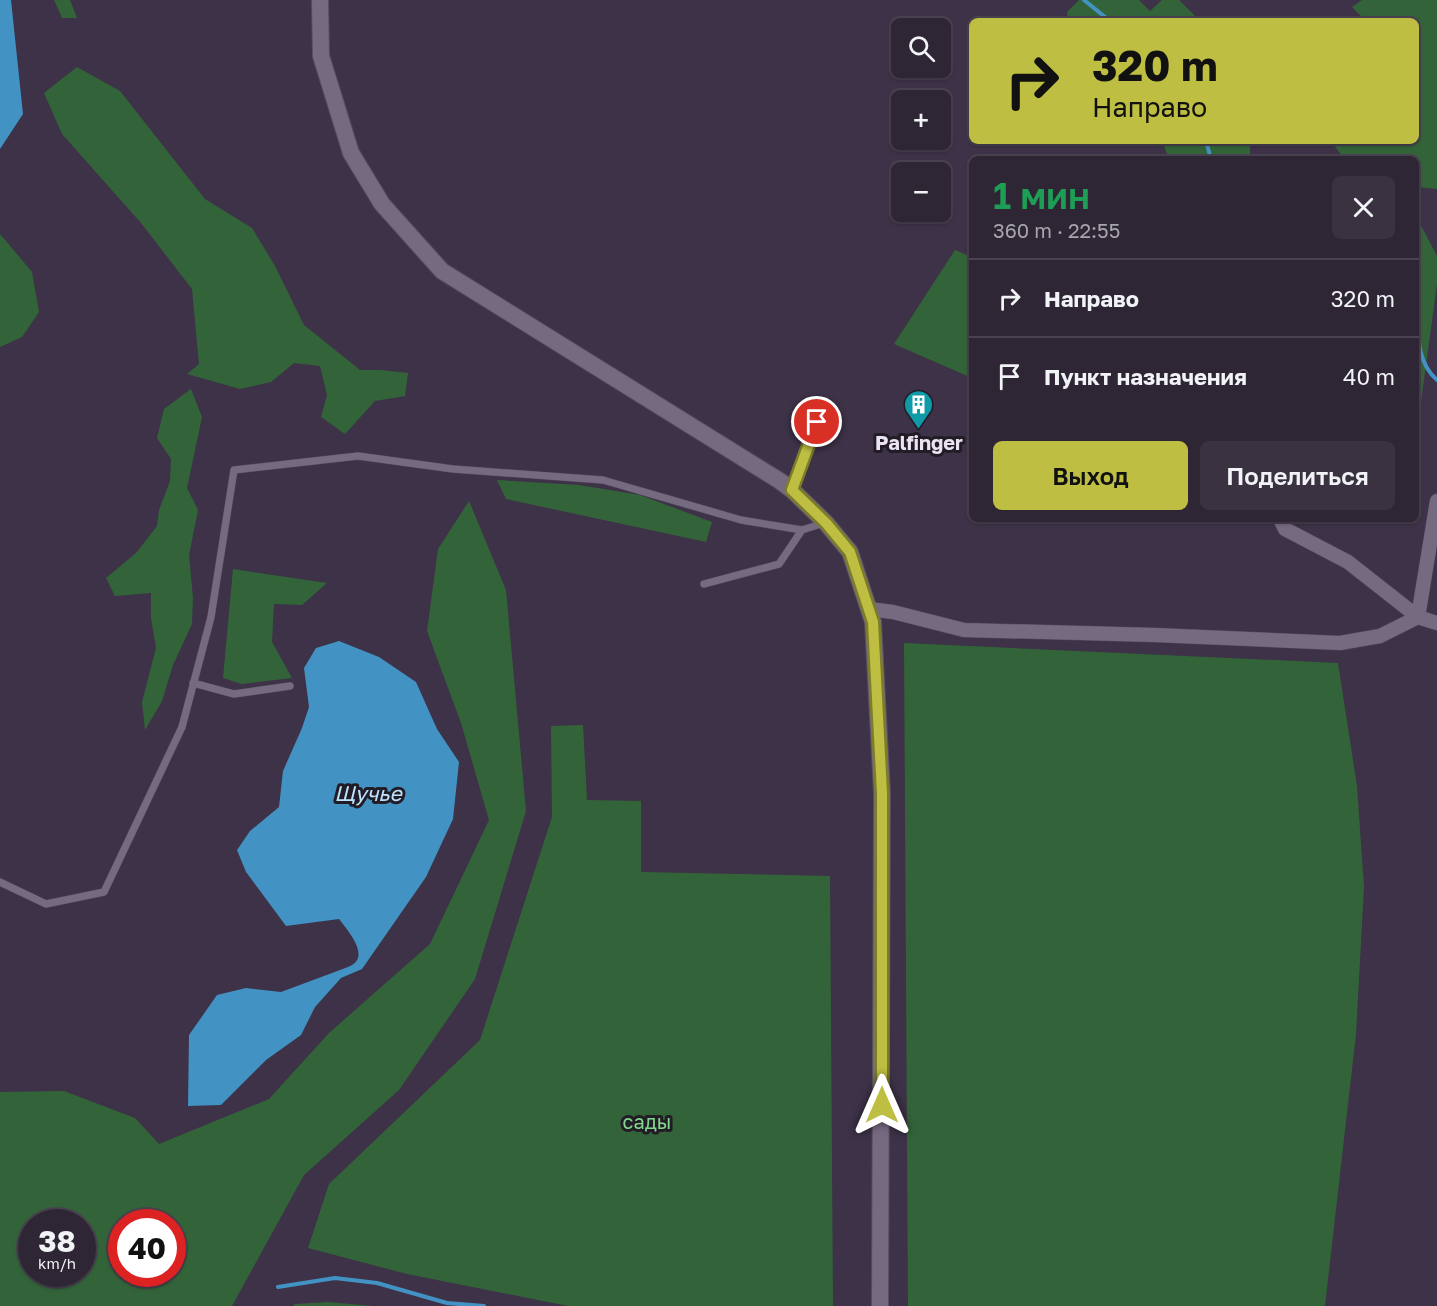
<!DOCTYPE html>
<html lang="ru">
<meta charset="utf-8">
<style>
body{margin:0;font-family:"Golos Text",sans-serif;background:#3a3241;color:#f1f3f6;height:100vh;display:flex;flex-direction:column;font-size:22px;white-space:nowrap}
*{box-sizing:border-box;margin:0}
p{font-size:20px;color:#a7a5ad}
.icon{flex:none;width:33px;height:33px;fill:none;stroke:currentColor;stroke-width:2;stroke-linecap:round;stroke-linejoin:round}
.map{position:relative;flex:1;overflow:hidden}
.details{position:absolute;left:969px;top:156px;width:450px;height:366px;display:flex;flex-direction:column;background:#2e2635;border-radius:9px;box-shadow:0 2px 4px #0004,0 0 0 2px #494350}
.details>*{flex:none}
.hud{position:absolute;left:969px;top:18px;width:450px;height:126px;border-radius:9px;box-shadow:0 2px 4px #0004,0 0 0 2px #494350;background:#bebf42;color:#111;overflow:hidden}
.buttons{position:absolute;left:891px;top:18px;display:grid;gap:12px}
.buttons a{display:grid;place-items:center;width:60px;height:60px;border-radius:9px;background:#2e2635;box-shadow:0 2px 4px #0004,0 0 0 2px #494350;font-size:30px}
.speed{position:absolute;left:18px;top:1209px;display:flex;gap:12px;font-size:30px;font-weight:700;text-align:center}
.speed>*{display:grid;place-content:center;width:78px;height:78px;border-radius:50%;background:#2e2635;box-shadow:0 2px 4px #0004,0 0 0 2px #494350;line-height:1}
.speed small{font-size:15px;font-weight:400}
.speed .limit{border:9px solid #d22;background:#fff;color:#111}
.pin{position:absolute;display:grid;place-items:center;width:51px;height:51px;color:#fff;margin:-26px;border:3px solid #fff;border-radius:50%;box-shadow:0 2px 6px #0007}
.me{position:absolute;width:66px;margin:-33px;rotate:0deg;stroke-linejoin:round;filter:drop-shadow(0 0 4px #0008)}
.turn{display:flex;align-items:center;gap:21px;height:126px;padding:0 24px;font-size:27px}
.turn .icon{width:78px;height:78px;stroke-width:2.5}
.turn b{display:block;font-size:42px;line-height:51px}
.round{display:grid;place-items:center;flex:none;width:63px;height:63px;border-radius:9px;background:#3a3241}
.head{display:flex;align-items:center;justify-content:space-between;height:102px;padding:0 24px}
h1{font-size:36px;font-weight:600;line-height:45px;color:#1e9e55}
.action{display:flex;gap:12px;margin-top:auto;padding:12px 24px}
.action a{flex:1;height:69px;border-radius:9px;background:#bebf42;color:#111;font-size:24px;font-weight:600;line-height:69px;text-align:center}
.action a+a{background:#3a3241;color:#f1f3f6}
ul{padding:0;list-style:none}
li{display:flex;align-items:center;gap:18px;height:78px;padding:0 24px;border-top:2px solid #494350}
li div{flex:1}
li b{display:block;font-size:22px}
li em{font-style:normal}
.map>svg:first-child{display:block}
</style>
<div class="map">
<svg width="1437" height="1306" viewBox="0 0 1437 1306">
<rect width="100%" height="100%" fill="#3d3247"/>
<path fill="#336439" fill-rule="evenodd" d="M 54,0 L 70,0 L 77,18 L 62,18 Z
M 1079,0 L 1139,0 L 1150,11 L 1162,0 L 1179,0 L 1200,21 L 1068,21 L 1067,12 Z
M 1362,0 L 1437,0 L 1437,189 L 1416,187 L 1416,159 L 1344,159 L 1331,141 L 1416,141 L 1416,78 L 1419,76 L 1416,72 L 1416,21 L 1366,21 L 1352,7 Z
M 77,67 L 120,91 L 205,199 L 252,228 L 275,266 L 304,325 L 360,370 L 381,370 L 408,373 L 405,396 L 375,401 L 345,434 L 321,417 L 327,395 L 320,366 L 294,363 L 271,382 L 240,389 L 187,374 L 199,364 L 192,289 L 141,223 L 62,134 L 44,93 Z
M 1162,141 L 1250,141 L 1250,159 L 1169,159 Z
M 1416,216 L 1437,256 L 1437,284 L 1421,402 L 1416,399 Z
M 0,234 L 32,272 L 39,312 L 22,337 L 0,347 Z
M 955,250 L 972,257 L 972,378 L 894,344 Z
M 191,389 L 202,417 L 187,488 L 198,510 L 189,555 L 193,598 L 192,624 L 173,665 L 162,701 L 145,730 L 142,702 L 156,648 L 151,618 L 151,593 L 115,596 L 106,578 L 136,553 L 157,526 L 159,510 L 170,481 L 171,459 L 157,438 L 164,409 Z
M 497,480 L 579,485 L 640,495 L 712,522 L 706,542 L 506,499 Z
M 469,501 L 506,590 L 526,811 L 475,979 L 399,1090 L 304,1175 L 232,1306 L 0,1306 L 0,1092 L 64,1091 L 135,1118 L 159,1144 L 269,1099 L 329,1033 L 430,944 L 489,820 L 461,723 L 427,631 L 438,549 ZM 32,1222 L 82,1222 L 82,1274 L 32,1274 ZM 122,1222 L 172,1222 L 172,1274 L 122,1274 Z
M 233,569 L 327,583 L 302,605 L 274,604 L 272,642 L 292,678 L 242,684 L 223,678 Z
M 904,643 L 1338,663 L 1357,786 L 1364,887 L 1356,1034 L 1325,1306 L 908,1306 Z
M 583,725 L 587,800 L 641,801 L 641,872 L 830,876 L 833,1306 L 568,1306 L 407,1274 L 308,1248 L 329,1184 L 480,1040 L 552,817 L 551,726 Z
M 328,1302 L 373,1306 L 293,1306 L 295,1304 Z"/>
<path fill="#4392c4" d="M 0,0 L 11,0 L 23,114 L 0,149 Z
M 339,641 L 379,657 L 416,682 L 437,729 L 459,762 L 453,819 L 426,877 L 362,969 L 341,978 L 315,1007 L 301,1035 L 266,1060 L 221,1105 L 188,1106 L 189,1035 L 217,995 L 246,988 L 281,992 L 348,967 C 372,958 349,932 339,919 L 286,926 L 246,872 L 237,850 L 250,831 L 279,807 L 283,771 L 302,728 L 309,707 L 304,668 L 316,648 Z"/>
<g fill="none" stroke-linecap="round" stroke-linejoin="round">
<path stroke="#4392c4" stroke-width="4" d="M 1084,0 L 1110,21
M 1206,141 L 1211,159
M 1416,301 C 1419,328 1414,360 1437,380
M 278,1287 L 335,1278 L 377,1283 L 447,1303 L 484,1306"/>
<defs>
<path id="service" d="M 792,490 L 817,422
M 704,584 L 779,564 L 802,530
M 193,683 L 234,694 L 290,686
M 0,882 L 46,904 L 104,892 L 182,727 L 211,617 L 234,470 L 358,456 L 453,469 L 603,480 L 741,520 L 802,530 L 824,523"/>
<path id="minor" d="M 1280,519 L 1285,529 L 1348,562 L 1418,617 L 1437,623
M 869,609 L 893,612 L 964,630 L 1155,635 L 1340,643 L 1380,636 L 1418,617 L 1437,501"/>
<path id="tertiary" d="M 320,0 L 321,56 L 351,153 L 382,204 L 442,271 L 780,481 L 792,490 L 826,523 L 850,552 L 873,622 L 882,793 L 880,1306"/>
</defs>
<use href="#service" stroke="#574e60" stroke-width="8"/>
<use href="#minor" stroke="#574e60" stroke-width="15"/>
<use href="#tertiary" stroke="#574e60" stroke-width="18"/>
<use href="#service" stroke="#766a81" stroke-width="7"/>
<use href="#minor" stroke="#766a81" stroke-width="14"/>
<use href="#tertiary" stroke="#766a81" stroke-width="16"/>
</g>
<g fill="none" stroke-linecap="round" stroke-linejoin="round">
<defs>
<path id="route" d="M 817,422 L 792,490 L 826,523 L 850,552 L 873,622 L 882,793 L 882,1105"/>
</defs>
<use href="#route" stroke="#7c7c2b" stroke-width="15"/>
<use href="#route" stroke="#bebf42" stroke-width="10"/>
</g>
<defs>
<symbol id="building-pin" viewBox="-11 -11 22 30"><path d="M0 17L-7.5 6A9.5 9.5 0 1 1 7.5 6Z" fill="#0f9aa8" stroke="#211c26"/><path d="M-4-6H4V6H1V3H-1V6H-4ZM-2.5-4.3h1.7v1.8h-1.7ZM.8-4.3h1.7v1.8H.8ZM-2.5-1h1.7V.8h-1.7ZM.8-1h1.7V.8H.8Z" fill="#fff"/></symbol>
</defs>
<g fill-rule="evenodd">
<use href="#building-pin" x="902" y="388" width="33" height="45"/>
</g>
<g text-anchor="middle" dominant-baseline="central" stroke-width="6" stroke-linejoin="round" paint-order="stroke">
<g font-size="20" font-weight="bold" fill="#eae3f1" stroke="#211c26">
<text x="919" y="442">Palfinger</text>
</g>
<g font-size="20" fill="#81d88a" stroke="#211c26">
<text x="647" y="1121">сады</text>
</g>
<g font-size="21" font-style="italic" fill="#bce2fd" stroke="#211c26">
<text x="368" y="793">Щучье</text>
</g>
</g>
</svg>
<div class="buttons">
<a><svg class="icon" aria-label="search" viewBox="0 0 24 24"><circle cx="10" cy="10" r="6"/><path d="M15 15l6 6"/></svg></a>
<a>+</a>
<a>−</a>
</div>
<div class="speed"><div>38<small>km/h</small></div><div class="limit">40</div></div>
<div class="pin" style="left:817px;top:422px;background:#d93025"><svg class="icon" aria-label="arrive" viewBox="0 0 24 24"><path d="M6 21V4h12l-3 4 3 4H6"/></svg></div>
<svg class="me" style="left:882px;top:1105px" viewBox="-20 -20 40 40"><path d="M0-17L14 15 0 8-14 15z" fill="#bebf42" stroke="#fff" stroke-width="4"/></svg>
<div class="hud">
<div class="turn"><svg class="icon" aria-label="right" viewBox="0 0 24 24"><path d="M7 20v-9h11M14 6l5 5-5 5"/></svg><div><b>320 m</b>Направо</div></div>
</div>
<section class="details">
<div class="head"><div><h1>1 мин</h1><p>360 m · 22:55</p></div><a class="round"><svg class="icon" aria-label="close" viewBox="0 0 24 24"><path d="M6 6l12 12M18 6L6 18"/></svg></a></div>
<ul>
<li><svg class="icon" aria-label="right" viewBox="0 0 24 24"><path d="M7 20v-9h11M14 6l5 5-5 5"/></svg><div><b>Направо</b></div><em>320 m</em></li>
<li><svg class="icon" aria-label="arrive" viewBox="0 0 24 24"><path d="M6 21V4h12l-3 4 3 4H6"/></svg><div><b>Пункт назначения</b></div><em>40 m</em></li>
</ul>
<div class="action"><a>Выход</a><a>Поделиться</a></div>
</section>
</div>
